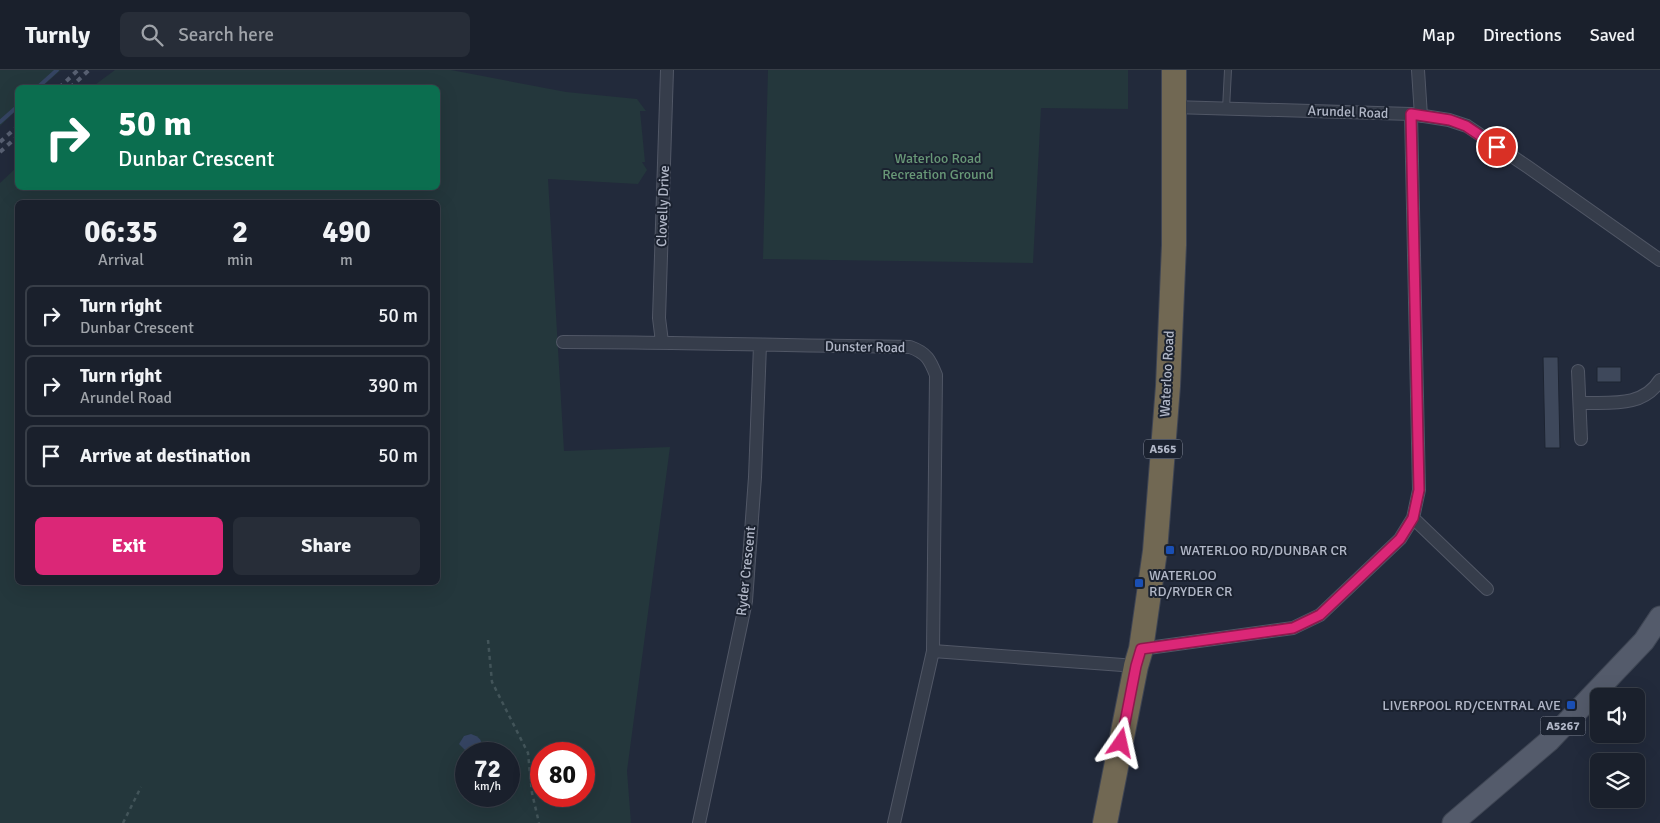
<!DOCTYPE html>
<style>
body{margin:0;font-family:Signika,sans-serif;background:#272d38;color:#f1f3f6;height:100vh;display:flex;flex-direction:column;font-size:19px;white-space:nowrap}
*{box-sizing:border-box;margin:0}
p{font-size:16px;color:#9fa3a9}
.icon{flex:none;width:28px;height:28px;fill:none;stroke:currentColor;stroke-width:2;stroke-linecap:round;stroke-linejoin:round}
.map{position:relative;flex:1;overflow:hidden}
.side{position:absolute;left:15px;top:130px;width:425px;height:385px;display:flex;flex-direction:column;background:#1a202c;border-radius:8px;box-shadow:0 5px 20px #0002,0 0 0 1px #383e48}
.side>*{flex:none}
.banner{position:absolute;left:15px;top:15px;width:425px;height:105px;border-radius:8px;box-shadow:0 5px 20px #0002,0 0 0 1px #383e48;background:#0b6e4f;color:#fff;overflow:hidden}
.fabs{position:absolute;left:1590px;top:618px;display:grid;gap:10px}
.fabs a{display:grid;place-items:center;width:55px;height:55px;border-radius:8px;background:#1a202c;box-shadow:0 5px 20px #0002,0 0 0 1px #383e48;font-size:25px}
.speed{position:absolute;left:455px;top:672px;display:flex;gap:10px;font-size:25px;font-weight:700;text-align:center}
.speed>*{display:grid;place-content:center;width:65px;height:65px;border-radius:50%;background:#1a202c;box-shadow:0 5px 20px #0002,0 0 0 1px #383e48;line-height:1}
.speed small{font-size:12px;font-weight:400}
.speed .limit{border:8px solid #d22;background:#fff;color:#111}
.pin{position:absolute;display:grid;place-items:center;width:42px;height:42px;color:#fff;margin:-21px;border:2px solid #fff;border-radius:50%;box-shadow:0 1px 5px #0007}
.me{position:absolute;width:55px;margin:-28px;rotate:11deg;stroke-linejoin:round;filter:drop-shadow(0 0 4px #0008)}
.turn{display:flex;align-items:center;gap:18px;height:105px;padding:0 20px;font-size:22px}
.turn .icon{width:65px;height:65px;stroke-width:2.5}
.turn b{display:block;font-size:35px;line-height:42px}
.eta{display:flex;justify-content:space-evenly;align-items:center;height:85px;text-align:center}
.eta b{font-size:30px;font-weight:700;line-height:35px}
.cta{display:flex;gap:10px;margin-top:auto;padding:10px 20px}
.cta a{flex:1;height:58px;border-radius:8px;background:#db2777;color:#fff;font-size:20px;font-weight:700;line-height:58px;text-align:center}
.cta a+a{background:#272d38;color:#f1f3f6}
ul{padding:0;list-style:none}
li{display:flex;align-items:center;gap:15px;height:62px;margin:0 10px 8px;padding:0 10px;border:2px solid #383e48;border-radius:8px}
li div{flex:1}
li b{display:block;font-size:19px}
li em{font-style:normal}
header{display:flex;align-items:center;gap:30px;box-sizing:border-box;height:70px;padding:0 25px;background:#1a202c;border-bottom:1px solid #383e48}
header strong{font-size:24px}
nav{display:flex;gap:28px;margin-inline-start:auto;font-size:18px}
.search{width:350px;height:45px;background:#272d38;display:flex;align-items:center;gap:12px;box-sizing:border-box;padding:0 18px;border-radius:8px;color:#9fa3a9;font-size:19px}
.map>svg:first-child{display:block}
</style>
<header>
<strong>Turnly</strong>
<div class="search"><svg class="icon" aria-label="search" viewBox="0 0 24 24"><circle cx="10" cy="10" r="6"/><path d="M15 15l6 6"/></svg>Search here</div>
<nav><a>Map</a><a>Directions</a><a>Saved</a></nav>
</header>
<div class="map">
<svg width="1660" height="753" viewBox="0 0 1660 753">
<rect width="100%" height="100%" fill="#222a3b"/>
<path fill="#24373c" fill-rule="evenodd" d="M 0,0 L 61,0 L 42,17 L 18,18 L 17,40 L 0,56 Z
M 115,0 L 451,0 L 566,22 L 637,29 L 646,41 L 640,41 L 645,92 L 642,92 L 647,100 L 638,114 L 548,109 L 564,381 L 670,377 L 627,701 L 631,753 L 0,753 L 0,113 L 17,97 L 18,118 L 438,118 L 438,18 L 92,17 ZM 18,132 L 438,132 L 438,512 L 18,512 ZM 466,684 L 509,684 L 509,726 L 466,726 ZM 541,684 L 584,684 L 584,726 L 541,726 Z
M 768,0 L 1128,0 L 1128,39 L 1041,38 L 1033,193 L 763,189 Z"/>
<path fill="#354462" d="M 471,664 C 480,667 482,670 482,679 L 465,680 L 459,674 L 464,666 Z"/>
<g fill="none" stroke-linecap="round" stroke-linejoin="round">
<path stroke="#354462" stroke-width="4" d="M 37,18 L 57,0
M 0,52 L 18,36"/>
</g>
<path fill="#3e485b" stroke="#1d2432" d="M 1543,287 L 1558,287 L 1560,378 L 1545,378 Z
M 1597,297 L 1621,297 L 1621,312 L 1597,312 Z"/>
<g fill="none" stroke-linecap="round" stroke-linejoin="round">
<defs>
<path id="lane" d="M 1226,39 L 1228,0"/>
<path id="street" d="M 1418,0 L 1421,46
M 1173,37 L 1411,44 L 1449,50 L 1467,56 L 1528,97 L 1660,190
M 563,272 C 679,272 795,276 910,277 C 927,283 930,290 936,305 L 933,581 L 894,753
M 662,272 L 659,248 L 667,0
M 1578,301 L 1581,369
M 1580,333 C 1609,332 1643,338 1660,310
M 1413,448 L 1487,519
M 1141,579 L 1293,558 L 1320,545 L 1400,469 L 1413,448 L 1419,420 L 1411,44
M 933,581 L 1136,596
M 699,753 L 746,531 L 755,407 L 760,275"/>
<path id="primary" d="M 1453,753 L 1549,671 L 1644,571 L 1660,547"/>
<path id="highway" d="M 1105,753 L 1136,596 L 1141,579 L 1155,481 L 1168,316 L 1174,175 L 1174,0"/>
</defs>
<use href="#lane" stroke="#515766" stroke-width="8"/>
<use href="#street" stroke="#515766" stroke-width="14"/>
<use href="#primary" stroke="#3f4654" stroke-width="23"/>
<use href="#highway" stroke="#3e4453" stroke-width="26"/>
<path stroke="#425459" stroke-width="2.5" stroke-dasharray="4 4" stroke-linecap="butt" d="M 488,570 L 492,612 L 528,683 L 532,723 L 539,753
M 123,753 L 141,717"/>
<use href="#lane" stroke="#363d4b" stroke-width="6"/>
<use href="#street" stroke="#363d4b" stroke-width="12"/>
<use href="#primary" stroke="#545b6b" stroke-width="21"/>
<use href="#highway" stroke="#716853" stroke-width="24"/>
<path stroke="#586072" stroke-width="4" stroke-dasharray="5 5" stroke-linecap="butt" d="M 59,18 L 78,0
M 70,18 L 89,0
M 0,72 L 18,56
M 0,82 L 18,66"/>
</g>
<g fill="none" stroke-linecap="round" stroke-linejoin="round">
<defs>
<path id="route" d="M 1121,673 L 1136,596 L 1141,579 L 1293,558 L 1320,545 L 1400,469 L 1413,448 L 1419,420 L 1411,44 L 1450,50 L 1466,56 L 1497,77"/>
</defs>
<use href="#route" stroke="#8e194d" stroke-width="12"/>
<use href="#route" stroke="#db2777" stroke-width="9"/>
</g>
<g fill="#1a4fb4" stroke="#1b2230" stroke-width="2">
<rect x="1165" y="475" width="10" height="10" rx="2.5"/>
<rect x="1134" y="508" width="10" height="10" rx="2.5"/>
<rect x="1566" y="630" width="10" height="10" rx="2.5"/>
</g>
<g text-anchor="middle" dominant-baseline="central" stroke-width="4" stroke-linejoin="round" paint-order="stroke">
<g fill="#1b2230" stroke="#848a9a" stroke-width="1">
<rect x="1144" y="369.5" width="38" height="19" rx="4"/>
<rect x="1540.5" y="646.5" width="45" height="19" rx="4"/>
</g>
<g font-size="12" font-weight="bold" fill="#b1b7c7">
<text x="1163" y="379">A565</text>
<text x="1563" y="656">A5267</text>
</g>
<g font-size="14" fill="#b1b7c7" stroke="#1b2230">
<text transform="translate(1348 42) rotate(2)">Arundel Road</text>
<text transform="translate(663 136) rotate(-88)">Clovelly Drive</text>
<text transform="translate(865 277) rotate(1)">Dunster Road</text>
<text transform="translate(1167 304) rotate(-87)">Waterloo Road</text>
<text transform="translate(746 501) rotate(-84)">Ryder Crescent</text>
</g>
<g font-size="14" fill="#689877" stroke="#1b2230">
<text x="938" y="88">Waterloo Road<tspan x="938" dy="16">Recreation Ground</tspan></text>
</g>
<g font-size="14" fill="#b1b7c7" stroke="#1b2230" text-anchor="start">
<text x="1180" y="480">WATERLOO RD/DUNBAR CR</text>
<text x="1149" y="505">WATERLOO<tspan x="1149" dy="16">RD/RYDER CR</tspan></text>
<text x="1561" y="635" text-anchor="end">LIVERPOOL RD/CENTRAL AVE</text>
</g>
</g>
</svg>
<div class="fabs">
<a><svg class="icon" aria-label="sound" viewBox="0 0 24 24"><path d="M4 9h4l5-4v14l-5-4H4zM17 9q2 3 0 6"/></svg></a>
<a><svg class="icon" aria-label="layers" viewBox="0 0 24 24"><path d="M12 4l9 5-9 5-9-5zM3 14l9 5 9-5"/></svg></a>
</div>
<div class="speed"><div>72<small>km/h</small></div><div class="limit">80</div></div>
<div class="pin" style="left:1497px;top:77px;background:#d93025"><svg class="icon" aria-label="arrive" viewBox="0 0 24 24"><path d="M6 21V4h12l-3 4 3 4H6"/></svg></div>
<svg class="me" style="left:1121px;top:673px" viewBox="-20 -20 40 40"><path d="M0-17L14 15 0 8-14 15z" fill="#db2777" stroke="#fff" stroke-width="4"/></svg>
<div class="banner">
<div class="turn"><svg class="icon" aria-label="right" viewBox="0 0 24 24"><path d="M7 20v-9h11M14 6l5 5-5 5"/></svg><div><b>50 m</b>Dunbar Crescent</div></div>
</div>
<section class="side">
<div class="eta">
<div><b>06:35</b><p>Arrival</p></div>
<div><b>2</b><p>min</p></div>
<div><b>490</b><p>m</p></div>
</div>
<ul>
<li><svg class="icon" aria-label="right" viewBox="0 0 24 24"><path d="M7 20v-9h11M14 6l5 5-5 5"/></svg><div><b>Turn right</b><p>Dunbar Crescent</p></div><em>50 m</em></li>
<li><svg class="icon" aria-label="right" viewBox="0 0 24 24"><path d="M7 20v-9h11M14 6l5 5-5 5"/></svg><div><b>Turn right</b><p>Arundel Road</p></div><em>390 m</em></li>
<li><svg class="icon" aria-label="arrive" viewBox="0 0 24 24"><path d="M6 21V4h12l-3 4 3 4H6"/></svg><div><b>Arrive at destination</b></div><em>50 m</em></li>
</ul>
<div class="cta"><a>Exit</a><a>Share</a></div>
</section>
</div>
